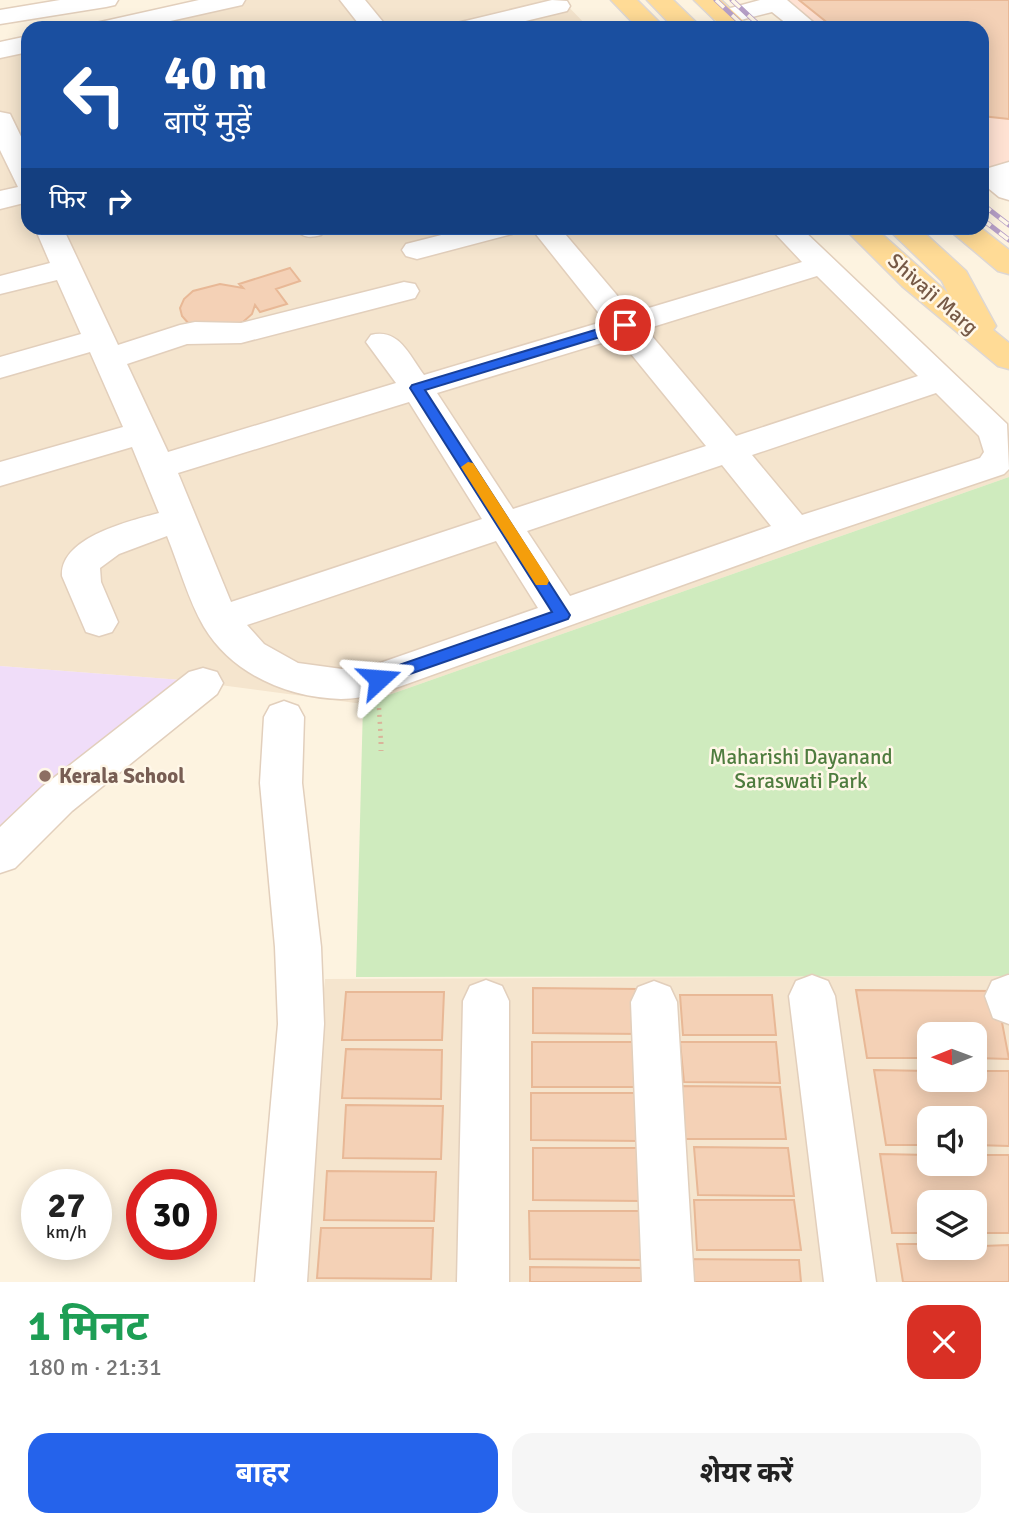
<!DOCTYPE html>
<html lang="hi">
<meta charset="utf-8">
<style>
body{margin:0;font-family:Signika,"Noto Sans Devanagari",sans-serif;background:#f6f6f6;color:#222;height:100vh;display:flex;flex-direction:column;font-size:26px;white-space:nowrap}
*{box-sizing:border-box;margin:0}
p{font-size:23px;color:#767676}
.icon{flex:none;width:38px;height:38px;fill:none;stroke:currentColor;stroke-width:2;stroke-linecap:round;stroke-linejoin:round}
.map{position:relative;height:1282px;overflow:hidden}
.side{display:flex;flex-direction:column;background:#fff;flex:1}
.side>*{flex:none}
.banner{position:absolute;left:21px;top:21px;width:968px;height:214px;border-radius:21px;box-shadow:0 4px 18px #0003;background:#1a4fa0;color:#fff;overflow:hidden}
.needle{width:46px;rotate:269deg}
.buttons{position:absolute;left:917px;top:1022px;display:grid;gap:14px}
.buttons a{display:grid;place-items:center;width:70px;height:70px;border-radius:14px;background:#fff;box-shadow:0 4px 18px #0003;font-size:35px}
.speed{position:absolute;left:21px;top:1169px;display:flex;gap:14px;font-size:35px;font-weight:700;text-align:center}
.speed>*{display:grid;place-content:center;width:91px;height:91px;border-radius:50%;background:#fff;box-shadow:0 4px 18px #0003;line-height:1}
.speed small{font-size:18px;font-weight:400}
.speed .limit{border:10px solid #d22;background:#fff;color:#111}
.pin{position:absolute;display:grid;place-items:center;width:60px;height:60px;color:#fff;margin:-30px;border:4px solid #fff;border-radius:50%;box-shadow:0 2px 7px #0007}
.me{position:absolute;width:77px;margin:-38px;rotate:71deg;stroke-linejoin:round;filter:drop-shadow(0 0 5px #0008)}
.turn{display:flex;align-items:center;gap:24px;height:147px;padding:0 28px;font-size:32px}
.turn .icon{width:91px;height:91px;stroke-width:2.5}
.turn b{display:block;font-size:49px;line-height:60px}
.then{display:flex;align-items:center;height:66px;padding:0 28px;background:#0003;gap:14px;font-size:26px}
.round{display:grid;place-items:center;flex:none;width:74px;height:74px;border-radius:21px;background:#f6f6f6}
.summary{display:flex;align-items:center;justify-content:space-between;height:119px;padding:0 28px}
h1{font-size:42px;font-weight:700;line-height:52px;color:#1e9e55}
.primary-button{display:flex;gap:14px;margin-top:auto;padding:14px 28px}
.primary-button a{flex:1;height:80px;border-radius:21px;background:#2563eb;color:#fff;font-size:28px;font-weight:700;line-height:80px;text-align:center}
.primary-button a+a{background:#f6f6f6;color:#222}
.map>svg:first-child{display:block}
</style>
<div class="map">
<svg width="1009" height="1282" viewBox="0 0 1009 1282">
<rect width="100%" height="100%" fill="#fdf3e0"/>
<path fill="#f5e5ce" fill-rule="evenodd" d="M 202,0 L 562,0 L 589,28 L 78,28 Z
M 28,39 L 28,228 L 785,228 L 1009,457 L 1009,477 L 363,704 L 182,680 L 0,666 L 0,43 Z
M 1009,976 L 1009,1282 L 294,1282 L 325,979 ZM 929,1034 L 975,1034 L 975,1080 L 929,1080 ZM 929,1118 L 975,1118 L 975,1164 L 929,1164 ZM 929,1202 L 975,1202 L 975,1248 L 929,1248 Z"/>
<path fill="#ffe2d3" d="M 756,0 L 1009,0 L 1009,195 L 982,174 L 982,28 L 793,28 Z"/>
<path fill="#f0ddf9" d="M 0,666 L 182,680 L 0,872 Z"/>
<path fill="#cfebbe" d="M 1009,477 L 1009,976 L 356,977 L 363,704 Z"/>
<path fill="#f4d1b6" stroke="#e8b896" stroke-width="2" d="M 799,0 L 1009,0 L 1009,119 L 982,116 L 982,28 L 834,28 Z
M 290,268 L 300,281 L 276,289 L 287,304 L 260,312 L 255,305 L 252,314 L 243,322 L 230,327 L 189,324 L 182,316 L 180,308 L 184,299 L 193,291 L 220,284 L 243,288 L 239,284 Z
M 533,988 L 639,989 L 641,1034 L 533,1033 Z
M 856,990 L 996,991 L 1009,1059 L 975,1058 L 975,1034 L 929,1034 L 929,1058 L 867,1058 Z
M 346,992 L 444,992 L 442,1040 L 342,1040 Z
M 680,995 L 772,995 L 776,1035 L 683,1035 Z
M 532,1042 L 639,1042 L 642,1087 L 532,1087 Z
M 680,1042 L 776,1042 L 780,1083 L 684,1082 Z
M 346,1049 L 442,1050 L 441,1099 L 342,1098 Z
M 874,1070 L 929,1071 L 929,1080 L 975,1080 L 975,1071 L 1009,1071 L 1009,1146 L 975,1145 L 975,1118 L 929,1118 L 929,1145 L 886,1145 Z
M 674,1086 L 780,1087 L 786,1139 L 677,1139 Z
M 531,1093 L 640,1093 L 642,1141 L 531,1140 Z
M 346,1105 L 443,1106 L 441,1159 L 343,1158 Z
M 694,1147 L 788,1148 L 794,1196 L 698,1195 Z
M 533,1148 L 638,1148 L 641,1201 L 533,1200 Z
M 880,1154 L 929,1155 L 929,1164 L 975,1164 L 975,1155 L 1009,1155 L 1009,1233 L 975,1233 L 975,1202 L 929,1202 L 929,1233 L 892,1233 Z
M 327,1171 L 436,1172 L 434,1221 L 324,1220 Z
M 694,1200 L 794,1200 L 801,1250 L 697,1250 Z
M 529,1211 L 642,1211 L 645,1260 L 530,1259 Z
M 321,1228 L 433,1228 L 431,1279 L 317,1278 Z
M 897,1244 L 929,1244 L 929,1248 L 1009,1245 L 1009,1282 L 903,1282 Z
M 676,1259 L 799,1260 L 801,1282 L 678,1282 Z
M 530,1267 L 643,1268 L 644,1282 L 530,1282 Z"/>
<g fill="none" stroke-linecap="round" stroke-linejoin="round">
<defs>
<path id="minor" d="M 60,0 L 118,0 L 115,5 L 106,7 L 0,24 L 0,10 Z
M 199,0 L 245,0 L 242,5 L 139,28 L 92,28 L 96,23 Z
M 340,0 L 365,0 L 388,28 L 362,28 Z
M 552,0 L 567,1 L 570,6 L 567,11 L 497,28 L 453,28 L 457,23 Z
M 760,0 L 787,0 L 820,28 L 792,28 L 772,12 L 725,24 L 716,22 L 713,17 L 716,12 Z
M 28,36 L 28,52 L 0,58 L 0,42 Z
M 0,112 L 10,114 L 28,151 L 28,202 L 0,209 L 0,191 L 18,187 L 0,150 Z
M 1009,162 L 1009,200 L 999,197 L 982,183 L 982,170 Z
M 35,228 L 63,228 L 118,345 L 180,325 L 195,322 L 241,323 L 404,282 L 415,284 L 419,291 L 415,298 L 241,343 L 187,344 L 127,364 L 168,452 L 396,383 L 366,342 L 371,335 C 399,328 409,355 424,375 L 605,321 L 531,228 L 560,228 L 632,313 L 802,262 L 770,228 L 801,228 L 1007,424 L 1009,469 L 1004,474 L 808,540 L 379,694 C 367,696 354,699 341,699 C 288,698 232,674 204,627 C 188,600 179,565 167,536 L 119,554 L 100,568 L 101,582 L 118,622 L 112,632 L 99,636 L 86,632 L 62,576 C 60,537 130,521 159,513 L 132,447 L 0,486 L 0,462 L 123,427 L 90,352 L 0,378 L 0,357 L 81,334 L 57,280 L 0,294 L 0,276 L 50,263 ZM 817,276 L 918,376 L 736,436 L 646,329 ZM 618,338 L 706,446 L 513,509 L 437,393 ZM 936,393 L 979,436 L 984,452 L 980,458 L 802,515 L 752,455 ZM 409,402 L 482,519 L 231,602 L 178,473 ZM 722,465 L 771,526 L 570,596 L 527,531 ZM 496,541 L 538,608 L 377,664 L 342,669 L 298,663 L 264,644 L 247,625 Z
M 295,228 L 325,228 L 326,229 L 321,235 C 310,238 302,238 295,228 Z
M 469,228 L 517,228 L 512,234 L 417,259 L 406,256 L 402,250 L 406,244 Z
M 203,668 L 217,672 L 223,683 L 217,694 L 72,811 L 15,868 L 0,873 L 0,827 L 42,787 L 189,672 Z
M 284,701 L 298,706 L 304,717 L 302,783 L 321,947 L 324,1024 L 307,1282 L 255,1282 L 278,1024 L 275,947 L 260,783 L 264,717 L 270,706 Z
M 812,975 L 828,981 L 835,996 L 876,1282 L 824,1282 L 789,996 L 796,981 Z
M 1008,975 L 1009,975 L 1009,1024 L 993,1018 L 985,996 L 992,981 Z
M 486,980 L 502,986 L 509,1001 L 509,1282 L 457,1282 L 463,1001 L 470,986 Z
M 654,981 L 670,987 L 677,1002 L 694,1282 L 642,1282 L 631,1002 L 638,987 Z"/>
<path id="major" d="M 611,0 L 637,0 L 665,28 L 638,28 Z
M 647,0 L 673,0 L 702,28 L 674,28 Z
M 694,0 L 721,0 L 751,28 L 723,28 Z
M 844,228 L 875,228 L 948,293 L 942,281 L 887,228 L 919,228 L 966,271 L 996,326 L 993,330 L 1009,343 L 1009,369 L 998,366 L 902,286 Z
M 950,228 L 981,228 L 1009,250 L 1009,274 L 998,271 L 954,234 Z"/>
</defs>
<use href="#minor" stroke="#e2cfbc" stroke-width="3"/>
<use href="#major" stroke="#ded7d3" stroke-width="3"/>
<path stroke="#d9b49a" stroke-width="4.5" stroke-dasharray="2 5" stroke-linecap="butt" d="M 379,708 L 381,743"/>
<path stroke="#d9b49a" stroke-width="5" stroke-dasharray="2 6" stroke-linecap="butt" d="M 381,742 L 381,751"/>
<use href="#minor" fill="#fff" fill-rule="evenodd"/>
<use href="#major" fill="#ffdb96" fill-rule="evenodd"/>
<defs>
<path id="rail" d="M 716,0 L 746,28
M 732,0 L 762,28
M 982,204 L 1009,225
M 982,219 L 1009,240"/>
</defs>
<use href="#rail" stroke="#b69fc7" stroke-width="5"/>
<use href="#rail" stroke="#fff7e8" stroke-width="3.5" stroke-dasharray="11" stroke-linecap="butt"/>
</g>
<path fill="#2563eb" stroke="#184099" stroke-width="2" d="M 625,321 L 630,322 L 630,328 L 425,390 L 570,615 L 568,619 L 384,683 L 373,683 L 370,679 L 373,674 L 552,612 L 410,388 L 412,385 Z"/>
<path fill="#f59e0b" d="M 468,462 L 473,463 L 547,577 L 549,581 L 547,585 L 536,585 L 461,467 Z"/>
<circle fill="#8d6e63" stroke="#fff7e8" stroke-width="2.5" cx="45" cy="776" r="7"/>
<g text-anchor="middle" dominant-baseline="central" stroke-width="5" stroke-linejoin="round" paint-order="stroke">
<g font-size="21" fill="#765946" stroke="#fff7e8">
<text transform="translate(933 294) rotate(41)">Shivaji Marg</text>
</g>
<g font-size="21" fill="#4e7c3e" stroke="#fff7e8">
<text x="801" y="757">Maharishi Dayanand<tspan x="801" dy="24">Saraswati Park</tspan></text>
</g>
<g font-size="21" font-weight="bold" fill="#785e54" stroke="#fff7e8" text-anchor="start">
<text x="59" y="776">Kerala School</text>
</g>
</g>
</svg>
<div class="buttons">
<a><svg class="needle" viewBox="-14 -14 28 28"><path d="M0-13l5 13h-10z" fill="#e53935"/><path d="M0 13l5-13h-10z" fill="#767676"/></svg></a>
<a><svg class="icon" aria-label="sound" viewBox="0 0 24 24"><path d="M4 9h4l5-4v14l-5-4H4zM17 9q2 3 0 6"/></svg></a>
<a><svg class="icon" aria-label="layers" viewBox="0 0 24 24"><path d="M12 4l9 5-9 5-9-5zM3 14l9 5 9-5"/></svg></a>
</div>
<div class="speed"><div>27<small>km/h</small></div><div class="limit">30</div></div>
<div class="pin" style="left:625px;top:325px;background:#d93025"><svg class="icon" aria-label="arrive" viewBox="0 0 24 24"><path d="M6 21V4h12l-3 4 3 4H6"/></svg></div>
<svg class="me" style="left:379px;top:679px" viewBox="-20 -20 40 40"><path d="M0-17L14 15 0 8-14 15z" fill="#2563eb" stroke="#fff" stroke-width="4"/></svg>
<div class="banner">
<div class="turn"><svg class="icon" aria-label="left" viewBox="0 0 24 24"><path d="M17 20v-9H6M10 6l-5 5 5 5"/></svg><div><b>40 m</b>बाएँ मुड़ें</div></div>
<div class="then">फिर<svg class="icon" aria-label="right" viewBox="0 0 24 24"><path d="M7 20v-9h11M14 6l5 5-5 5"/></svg></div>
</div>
</div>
<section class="side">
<div class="summary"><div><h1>1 मिनट</h1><p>180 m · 21:31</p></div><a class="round" style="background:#d93025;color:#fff"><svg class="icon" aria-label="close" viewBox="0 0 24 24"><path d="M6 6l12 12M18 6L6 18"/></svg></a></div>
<div class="primary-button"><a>बाहर</a><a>शेयर करें</a></div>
</section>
